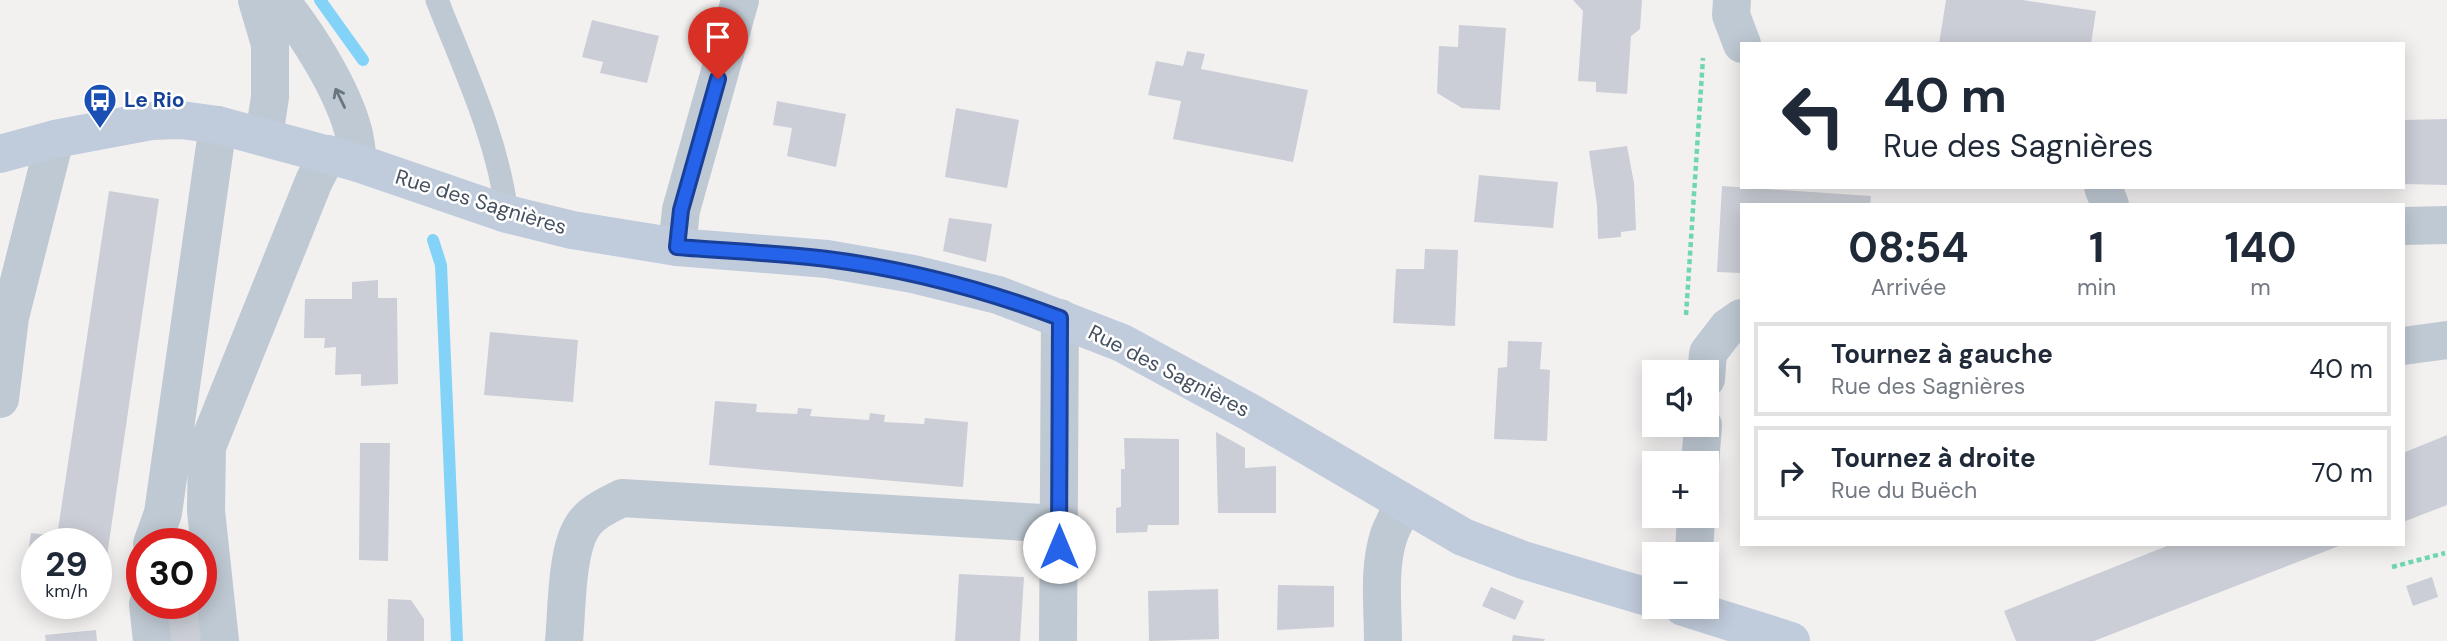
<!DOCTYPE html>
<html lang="fr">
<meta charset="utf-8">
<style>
body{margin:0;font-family:"DM Sans",sans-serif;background:#f2f2f3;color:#1f2937;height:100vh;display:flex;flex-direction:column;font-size:26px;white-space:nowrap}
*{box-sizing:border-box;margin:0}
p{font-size:23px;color:#747a83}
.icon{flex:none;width:38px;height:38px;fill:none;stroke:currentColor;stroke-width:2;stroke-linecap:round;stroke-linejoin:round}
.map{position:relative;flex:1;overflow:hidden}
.drawer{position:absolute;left:1740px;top:203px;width:665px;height:343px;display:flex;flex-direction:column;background:#fff;border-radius:0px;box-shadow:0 4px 18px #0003}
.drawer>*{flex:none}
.guide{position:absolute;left:1740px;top:42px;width:665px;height:147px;border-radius:0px;box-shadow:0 4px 18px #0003;background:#fff;color:#1f2937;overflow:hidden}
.fabs{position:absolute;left:1642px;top:360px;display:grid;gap:14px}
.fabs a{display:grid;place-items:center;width:77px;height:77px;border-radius:0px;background:#fff;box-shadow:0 4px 18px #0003;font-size:35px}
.speed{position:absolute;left:21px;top:528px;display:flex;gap:14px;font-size:35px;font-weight:700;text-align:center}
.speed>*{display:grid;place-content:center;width:91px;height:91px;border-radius:50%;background:#fff;box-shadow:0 4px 18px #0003;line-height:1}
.speed small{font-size:18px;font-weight:400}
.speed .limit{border:10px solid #d22;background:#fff;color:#111}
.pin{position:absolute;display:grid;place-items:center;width:60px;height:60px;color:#fff;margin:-72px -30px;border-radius:50% 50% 50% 0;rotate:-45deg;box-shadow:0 0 7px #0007}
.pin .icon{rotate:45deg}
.me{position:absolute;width:77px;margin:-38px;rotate:0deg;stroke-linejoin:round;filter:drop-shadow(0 0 5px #0008)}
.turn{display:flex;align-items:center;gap:24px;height:147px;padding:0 28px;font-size:32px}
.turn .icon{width:91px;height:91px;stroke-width:2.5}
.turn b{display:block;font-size:49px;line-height:60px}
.eta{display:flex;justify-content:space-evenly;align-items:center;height:119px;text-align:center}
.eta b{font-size:42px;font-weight:700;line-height:49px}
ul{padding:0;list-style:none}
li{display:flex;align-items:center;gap:21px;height:94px;margin:0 14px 10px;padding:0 14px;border:4px solid #e0e1e3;border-radius:0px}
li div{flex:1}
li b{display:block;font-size:26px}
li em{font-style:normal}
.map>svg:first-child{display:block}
</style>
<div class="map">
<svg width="2447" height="641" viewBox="0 0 2447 641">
<rect width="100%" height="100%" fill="#f3f0f0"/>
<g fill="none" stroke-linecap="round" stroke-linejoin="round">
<path stroke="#82d3f7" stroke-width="12" d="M 320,0 L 363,60
M 433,240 L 441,265 L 457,641"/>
</g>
<path fill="#cbced6" d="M 1573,0 L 1642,0 L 1640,29 L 1631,36 L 1627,94 L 1596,92 L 1596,82 L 1578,81 L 1583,11 Z
M 1946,0 L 2022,0 L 2096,11 L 2091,44 L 1939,44 Z
M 592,20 L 659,36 L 647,83 L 600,73 L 603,62 L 582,57 Z
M 1459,25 L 1506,28 L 1500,110 L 1462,108 L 1437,93 L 1439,46 L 1458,47 Z
M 1187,51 L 1205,54 L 1201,69 L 1308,90 L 1293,162 L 1173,139 L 1181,101 L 1148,95 L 1156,61 L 1183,66 Z
M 777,101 L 846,114 L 836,167 L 787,156 L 792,128 L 773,125 Z
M 956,108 L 1019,120 L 1007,188 L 945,177 Z
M 2447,119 L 2447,185 L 2403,184 L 2403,120 Z
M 1627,146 L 1634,183 L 1636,230 L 1621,232 L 1621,237 L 1598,239 L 1597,205 L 1589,151 Z
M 1479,175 L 1558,182 L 1553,228 L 1474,222 Z
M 1722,186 L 1871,196 L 1870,205 L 1741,205 L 1741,273 L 1717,272 Z
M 109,191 L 159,199 L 106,563 L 96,561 L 96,544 L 37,544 L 37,554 L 28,553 L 31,533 L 57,536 Z
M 949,218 L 992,224 L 986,262 L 943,251 Z
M 1425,249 L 1458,250 L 1455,326 L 1393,323 L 1396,269 L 1424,269 Z
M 378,280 L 378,298 L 397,298 L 398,384 L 361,386 L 361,374 L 335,375 L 336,347 L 324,348 L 325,338 L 304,338 L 305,299 L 352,299 L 352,282 Z
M 490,332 L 578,340 L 573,402 L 484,395 Z
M 1508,341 L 1542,342 L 1540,369 L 1550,370 L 1547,441 L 1494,439 L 1498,368 L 1507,367 Z
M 715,401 L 757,404 L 756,412 L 797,414 L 798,408 L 812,409 L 810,416 L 869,420 L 870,413 L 885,415 L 884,422 L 924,424 L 925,418 L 968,422 L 963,487 L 709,465 Z
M 1216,432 L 1245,448 L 1245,468 L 1276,466 L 1276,513 L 1218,513 Z
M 2447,435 L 2447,505 L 2403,522 L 2403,453 Z
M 1124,438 L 1179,439 L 1179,525 L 1148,525 L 1147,532 L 1116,533 L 1116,508 L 1121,507 L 1121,469 L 1125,469 Z
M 360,443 L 390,443 L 388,561 L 359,560 Z
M 2172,544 L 2344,544 L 2094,641 L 2016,641 L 2004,611 Z
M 959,574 L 1024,577 L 1020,641 L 955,641 Z
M 2432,577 L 2438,597 L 2413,606 L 2406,586 Z
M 1278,585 L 1334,586 L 1334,627 L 1277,630 Z
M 1491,587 L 1524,601 L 1515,620 L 1482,606 Z
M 1218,589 L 1219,639 L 1149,641 L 1148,591 Z
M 388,599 L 411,600 L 424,619 L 424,641 L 387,641 Z
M 165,604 L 201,604 L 205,641 L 168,641 Z
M 96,630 L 97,641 L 46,641 L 45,635 Z
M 1513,635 L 1545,639 L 1544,641 L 1512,641 Z"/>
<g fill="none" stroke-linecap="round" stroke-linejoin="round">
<path stroke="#6dd7ad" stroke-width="4.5" stroke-dasharray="5 3.5" stroke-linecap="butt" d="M 1686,315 L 1703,58
M 2392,567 L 2445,553"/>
<path stroke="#bfc9d3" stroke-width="23" d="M 437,0 C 464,69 498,139 507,214"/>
<path stroke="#bfc9d3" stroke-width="38" d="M 257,0 L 270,44 L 270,97 L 264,136
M 280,0 C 308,35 341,87 353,130 C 356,141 357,153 358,163
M 1732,0 L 1731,15 L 1742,44
M 2103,187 L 2110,205
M 2403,226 L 2447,225
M 677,247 L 681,210 L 740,0
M 2403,346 L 2447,340
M 1706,379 L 1708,353 L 1728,327 L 1741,318
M 0,399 L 10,317 L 55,139
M 1700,464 L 1703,425
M 152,544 L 163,513 L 218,125
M 1694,555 L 1696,516
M 148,604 L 152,641
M 220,641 L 206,511 L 207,447 L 314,181 L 328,154
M 564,641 C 567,611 566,552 582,527 C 590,513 608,505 622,498 L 1059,524
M 1058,641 L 1060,318
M 1383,641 C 1383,606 1378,568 1389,535 C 1393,524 1399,514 1404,504"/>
<path stroke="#c0cbdb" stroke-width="38" d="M 0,154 L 55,139 L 151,121 L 181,120 L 218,125 L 358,163 L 507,214 L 572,230 L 677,247 L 827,259 L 913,274 L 998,295 L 1122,343 L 1251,413 L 1463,537 L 1523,560 L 1654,599
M 1683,607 L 1791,641"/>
</g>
<defs><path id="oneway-shaft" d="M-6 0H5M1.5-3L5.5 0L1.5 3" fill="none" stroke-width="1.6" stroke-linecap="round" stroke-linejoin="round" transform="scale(1.75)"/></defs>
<use stroke="#6a7582" href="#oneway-shaft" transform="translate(340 98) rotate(-116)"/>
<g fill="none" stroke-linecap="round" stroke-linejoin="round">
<defs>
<path id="route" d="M 718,79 L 681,210 L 677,247 C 727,251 777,253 827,259 C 907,269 985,290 1060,318 L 1059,547"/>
</defs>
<use href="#route" stroke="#184099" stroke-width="18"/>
<use href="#route" stroke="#2563eb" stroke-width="12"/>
</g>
<defs>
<symbol id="bus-pin" viewBox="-11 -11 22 30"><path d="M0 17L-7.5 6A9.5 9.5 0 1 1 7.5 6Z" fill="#1a4fb4" stroke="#fff"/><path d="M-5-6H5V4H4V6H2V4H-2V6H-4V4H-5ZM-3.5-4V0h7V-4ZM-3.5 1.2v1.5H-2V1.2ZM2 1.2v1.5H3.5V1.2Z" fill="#fff"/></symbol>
</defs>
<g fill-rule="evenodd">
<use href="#bus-pin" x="81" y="81" width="38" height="52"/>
</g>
<g text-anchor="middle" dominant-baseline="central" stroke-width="5" stroke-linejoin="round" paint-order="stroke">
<g font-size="21" font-weight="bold" fill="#164399" stroke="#fff" text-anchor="start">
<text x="124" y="100">Le Rio</text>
</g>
<g font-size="21" fill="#455160" stroke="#fff">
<text transform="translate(481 202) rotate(17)">Rue des Sagnières</text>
<text transform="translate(1169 371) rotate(27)">Rue des Sagnières</text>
</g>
</g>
</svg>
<div class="fabs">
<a><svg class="icon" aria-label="sound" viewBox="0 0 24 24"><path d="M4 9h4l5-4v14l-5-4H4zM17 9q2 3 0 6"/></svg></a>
<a>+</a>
<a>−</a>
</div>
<div class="speed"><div>29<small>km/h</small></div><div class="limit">30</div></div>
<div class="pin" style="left:718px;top:79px;background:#d93025"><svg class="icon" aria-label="arrive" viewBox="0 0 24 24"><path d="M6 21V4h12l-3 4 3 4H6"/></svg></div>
<svg class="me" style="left:1059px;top:547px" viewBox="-20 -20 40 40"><circle r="19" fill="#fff"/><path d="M0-13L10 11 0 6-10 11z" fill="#2563eb"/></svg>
<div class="guide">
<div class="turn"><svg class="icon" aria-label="left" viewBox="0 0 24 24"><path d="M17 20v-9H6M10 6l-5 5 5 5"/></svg><div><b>40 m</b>Rue des Sagnières</div></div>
</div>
<section class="drawer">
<div class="eta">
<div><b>08:54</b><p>Arrivée</p></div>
<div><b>1</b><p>min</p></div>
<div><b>140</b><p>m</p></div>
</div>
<ul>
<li><svg class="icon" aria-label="left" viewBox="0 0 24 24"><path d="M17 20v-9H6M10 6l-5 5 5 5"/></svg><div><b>Tournez à gauche</b><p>Rue des Sagnières</p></div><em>40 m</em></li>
<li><svg class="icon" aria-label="right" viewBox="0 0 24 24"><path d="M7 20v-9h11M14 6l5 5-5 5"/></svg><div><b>Tournez à droite</b><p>Rue du Buëch</p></div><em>70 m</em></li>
</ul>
</section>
</div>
